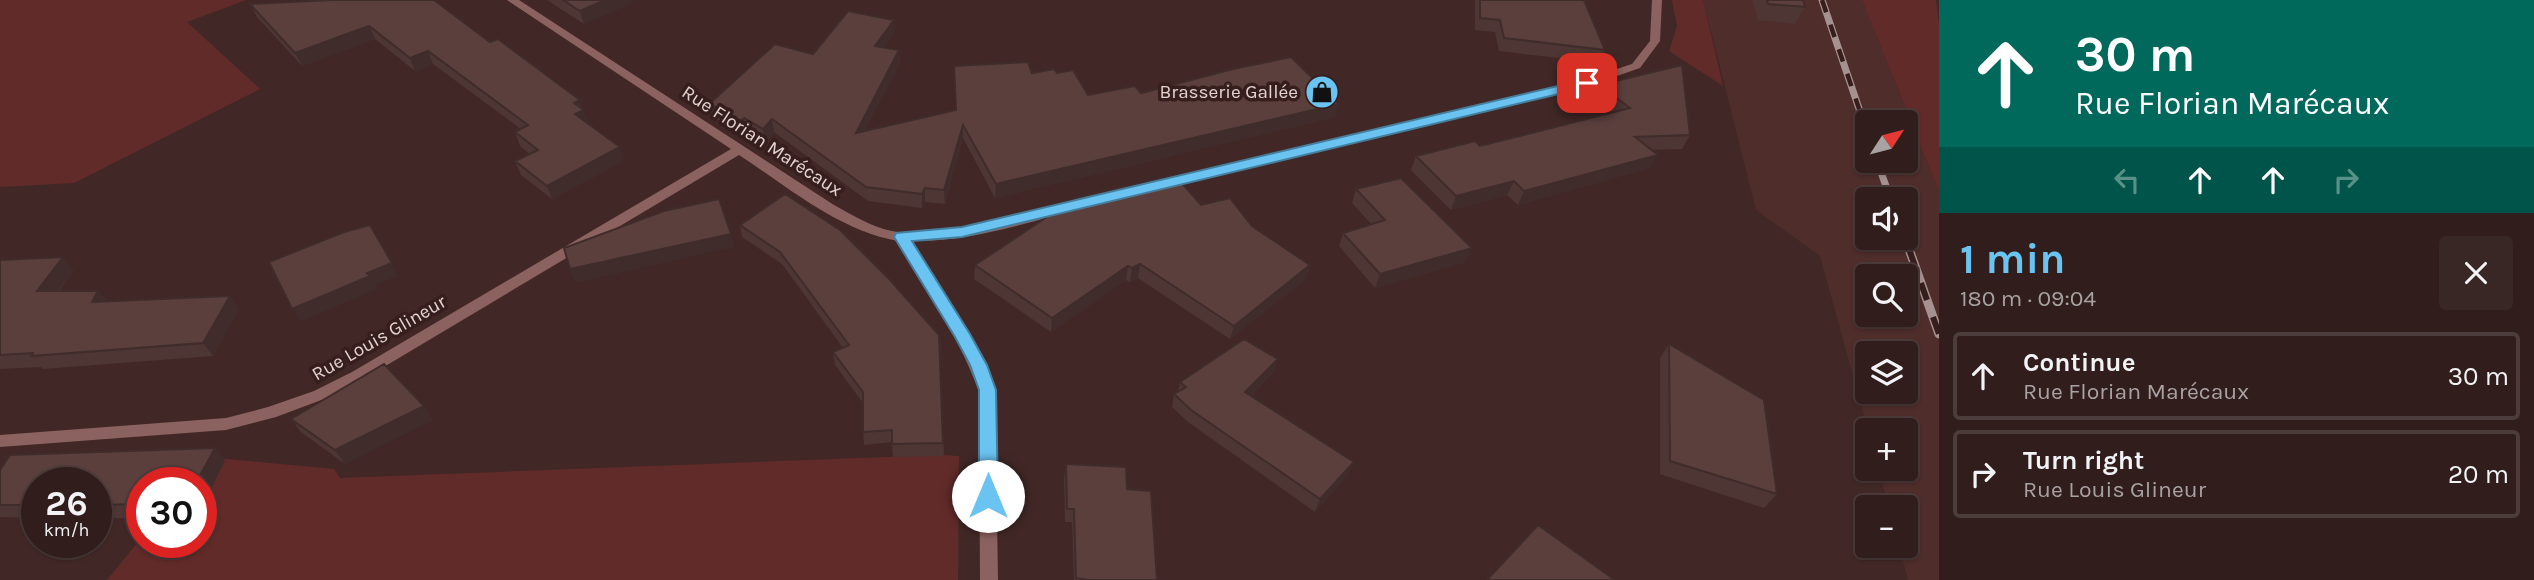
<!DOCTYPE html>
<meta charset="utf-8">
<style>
body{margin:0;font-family:Karla,sans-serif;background:#392725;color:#f1f3f6;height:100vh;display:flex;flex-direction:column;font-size:26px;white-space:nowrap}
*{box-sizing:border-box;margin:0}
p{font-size:23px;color:#a8a2a3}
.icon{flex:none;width:38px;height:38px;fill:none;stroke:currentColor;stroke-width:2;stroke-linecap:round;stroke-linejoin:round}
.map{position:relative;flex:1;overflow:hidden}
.side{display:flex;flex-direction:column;background:#311e1c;width:595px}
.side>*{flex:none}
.hud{background:#00695c;color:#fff;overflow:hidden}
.needle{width:46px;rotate:54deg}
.controls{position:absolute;left:1855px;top:110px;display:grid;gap:14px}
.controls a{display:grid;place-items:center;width:63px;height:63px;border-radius:7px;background:#311e1c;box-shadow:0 2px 5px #0004,0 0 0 2px #4c3c3b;font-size:35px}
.speed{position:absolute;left:21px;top:467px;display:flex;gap:14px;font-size:35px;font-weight:700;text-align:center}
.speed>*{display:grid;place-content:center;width:91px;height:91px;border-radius:50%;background:#311e1c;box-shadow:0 2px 5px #0004,0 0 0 2px #4c3c3b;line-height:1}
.speed small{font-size:18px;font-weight:400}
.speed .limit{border:10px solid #d22;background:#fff;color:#111}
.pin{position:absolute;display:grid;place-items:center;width:60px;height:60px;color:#fff;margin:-30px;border-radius:14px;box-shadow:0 4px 10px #0006}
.me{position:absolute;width:77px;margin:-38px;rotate:0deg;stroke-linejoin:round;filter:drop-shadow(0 0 5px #0008)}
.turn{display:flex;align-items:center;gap:24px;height:147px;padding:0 21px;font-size:32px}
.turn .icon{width:91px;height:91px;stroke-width:2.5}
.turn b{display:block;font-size:49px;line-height:60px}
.lanes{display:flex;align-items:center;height:66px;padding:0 21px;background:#0003;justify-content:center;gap:35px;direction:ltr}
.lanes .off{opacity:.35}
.round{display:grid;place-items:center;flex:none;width:74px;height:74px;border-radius:7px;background:#392725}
.head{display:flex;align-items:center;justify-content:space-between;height:119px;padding:0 21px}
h1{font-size:42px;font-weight:700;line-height:52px;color:#6bc3f2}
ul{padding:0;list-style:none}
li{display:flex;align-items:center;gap:21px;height:88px;margin:0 14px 10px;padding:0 7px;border:4px solid #4c3c3b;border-radius:7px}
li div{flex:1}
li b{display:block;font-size:26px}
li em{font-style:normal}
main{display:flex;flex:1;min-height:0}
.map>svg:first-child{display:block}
</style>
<main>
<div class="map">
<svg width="1939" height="580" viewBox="0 0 1939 580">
<rect width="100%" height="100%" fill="#412826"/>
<path fill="#4e2d2b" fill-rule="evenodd" d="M 1703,0 L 1862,0 L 1939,192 L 1939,580 L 1908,580 L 1899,546 L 1906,546 L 1906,508 L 1889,507 L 1878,469 L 1906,469 L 1906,430 L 1868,430 L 1820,256 L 1756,210 ZM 1867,122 L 1906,122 L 1906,161 L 1867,161 ZM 1867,200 L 1906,200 L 1906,238 L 1867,238 ZM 1867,276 L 1906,276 L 1906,315 L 1867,315 ZM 1867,354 L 1906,354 L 1906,392 L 1867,392 Z"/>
<path fill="#612b29" d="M 0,0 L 246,0 L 187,22 L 260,89 L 74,183 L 0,187 Z
M 1672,0 L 1703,0 L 1723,86 L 1669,51 L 1677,26 Z
M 1862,0 L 1936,0 L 1939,24 L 1939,192 Z
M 941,455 L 959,456 L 958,580 L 107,580 L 142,537 L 142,542 L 201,542 L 201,483 L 207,457 L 334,469 L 340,478 Z"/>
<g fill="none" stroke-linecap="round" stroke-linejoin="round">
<path fill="#8b625f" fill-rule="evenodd" d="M 507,0 L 519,0 L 834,205 C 852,215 872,227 892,231 C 949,242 1022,215 1077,201 L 1082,202 L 1083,205 L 1082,208 C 1026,223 970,242 912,241 L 967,330 L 995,390 L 998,580 L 980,580 L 979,390 L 953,331 L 898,241 C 839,231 788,187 739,155 L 362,380 L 324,399 L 276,417 L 226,430 L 0,447 L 0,435 L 226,418 L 268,407 L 314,391 L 352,372 L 731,149 Z
M 1652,0 L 1662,0 L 1660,41 L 1640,68 L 1591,85 L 1162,189 L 1156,185 L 1162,181 L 1583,80 L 1632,64 L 1650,41 Z"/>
<defs>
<path id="rail-far1" d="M 1822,0 L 1867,132
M 1877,161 L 1891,200
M 1905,238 L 1909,250"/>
<path id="rail" d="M 1909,249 L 1939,334"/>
</defs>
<use href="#rail-far1" stroke="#a5918f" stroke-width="7"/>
<use href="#rail" stroke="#a5918f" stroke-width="9"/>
<use href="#rail-far1" stroke="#361e1c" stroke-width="4.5" stroke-dasharray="13" stroke-linecap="butt"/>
<use href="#rail" stroke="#361e1c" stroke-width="6" stroke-dasharray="18" stroke-linecap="butt"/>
</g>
<path fill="#4d3634" d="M 547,0 L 630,0 L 631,3 L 584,24 Z
M 1475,0 L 1584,0 L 1605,50 L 1599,63 L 1499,51 L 1495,32 L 1475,30 Z
M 1752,0 L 1803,0 L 1805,7 L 1795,24 L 1758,20 Z
M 250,4 L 490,42 L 582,108 L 588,123 L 587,124 L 623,161 L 552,199 L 521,175 L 515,161 L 530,154 L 520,146 L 515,132 L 521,129 L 433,64 L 415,71 L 375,39 L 302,66 L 257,17 Z
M 895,33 L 884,48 L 900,63 L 865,130 L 956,111 L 954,66 L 1032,73 L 1057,73 L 1088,95 L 1141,93 L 1335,117 L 995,198 L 963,138 L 945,204 L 925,202 L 922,208 L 868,201 L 774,132 L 765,143 L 747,131 L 744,134 L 712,117 L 709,104 L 813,54 Z
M 1599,85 L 1690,135 L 1682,149 L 1652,150 L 1650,168 L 1518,205 L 1507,195 L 1451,210 L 1411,170 L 1416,156 L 1480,146 L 1611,113 L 1592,98 Z
M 1356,189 L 1466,262 L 1375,288 L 1339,246 L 1343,233 L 1371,224 L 1352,203 Z
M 1201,205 L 1252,226 L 1310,265 L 1306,279 L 1230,339 L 1138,278 L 1130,282 L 1126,280 L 1051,332 L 974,279 L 975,265 Z
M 740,225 L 939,335 L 944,456 L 893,457 L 892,442 L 864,445 L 863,432 L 863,403 L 835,365 L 833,352 L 843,348 L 782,264 L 742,237 Z
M 0,260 L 74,270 L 59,291 L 98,291 L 107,301 L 239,309 L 213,356 L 43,369 L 41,367 L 0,369 Z
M 1669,344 L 1777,494 L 1764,508 L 1660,474 L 1660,358 Z
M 1274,372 L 1251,396 L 1348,474 L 1315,512 L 1188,422 L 1172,407 L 1174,394 L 1178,392 L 1180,382 Z
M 424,406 L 432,420 L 345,464 L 301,432 L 291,419 Z
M 215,448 L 225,461 L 142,483 L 142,518 L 96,518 L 96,483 L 37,483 L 37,518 L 0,517 L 0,470 Z
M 1066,464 L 1127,489 L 1157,580 L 1074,580 L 1072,522 L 1065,522 L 1064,478 Z"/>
<path fill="#3f2c2b" d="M 605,0 L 630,0 L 631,3 L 584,24 L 580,11 Z
M 894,20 L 895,33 L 876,60 L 875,46 Z
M 369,26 L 375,39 L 302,66 L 295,53 Z
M 899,50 L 900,63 L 857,146 L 856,133 Z
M 428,51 L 433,64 L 415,71 L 410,58 Z
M 580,100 L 583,110 L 584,110 L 588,123 L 579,128 L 575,114 L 574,103 Z
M 1339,104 L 1335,117 L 995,198 L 996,184 Z
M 744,118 L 747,131 L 744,134 L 741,121 Z
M 772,119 L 774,132 L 765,143 L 763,129 Z
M 963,125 L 963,138 L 945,204 L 944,190 Z
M 620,147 L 623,161 L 552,199 L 547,186 Z
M 1658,155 L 1650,168 L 1518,205 L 1524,191 Z
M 1514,181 L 1507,195 L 1451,210 L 1456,196 Z
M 925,188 L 925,202 L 922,208 L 922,194 Z
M 731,234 L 734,247 L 575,283 L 570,269 Z
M 1472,248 L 1466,262 L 1375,288 L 1380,274 Z
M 63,257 L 74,270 L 48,304 L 37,291 Z
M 392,263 L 398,276 L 375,285 L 377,289 L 300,322 L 292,309 L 367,273 Z
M 1140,264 L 1138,278 L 1130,282 L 1132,268 Z
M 1310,265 L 1306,279 L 1230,339 L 1234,326 Z
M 1128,266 L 1126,280 L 1051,332 L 1052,318 Z
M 98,291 L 109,304 L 92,302 Z
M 230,296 L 239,309 L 213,356 L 203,343 Z
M 1278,359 L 1274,372 L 1242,405 L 1245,392 Z
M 424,406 L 432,420 L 345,464 L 335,450 Z
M 215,448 L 225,461 L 201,508 L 201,483 L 196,483 Z
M 1354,462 L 1348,474 L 1315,512 L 1320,499 Z"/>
<path fill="#5a3f3d" stroke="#3f2c2b" stroke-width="2" d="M 332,0 L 434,0 L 490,42 L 498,39 L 580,100 L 574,103 L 584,110 L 575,114 L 620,147 L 547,186 L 515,161 L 538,150 L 515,132 L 528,125 L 428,51 L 410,58 L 369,26 L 295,53 L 250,4 Z
M 563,0 L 605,0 L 580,11 Z
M 1480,0 L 1584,0 L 1605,50 L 1504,38 L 1500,20 L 1480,18 Z
M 1767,0 L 1803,0 L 1805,7 L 1768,4 Z
M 848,11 L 894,20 L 875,46 L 899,50 L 856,133 L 956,110 L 954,66 L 1028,62 L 1032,73 L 1054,69 L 1057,73 L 1073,70 L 1088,95 L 1135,86 L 1141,93 L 1233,69 L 1291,57 L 1339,104 L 996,184 L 963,125 L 944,190 L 925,188 L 922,194 L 866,187 L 772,119 L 763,129 L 744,118 L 741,121 L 709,104 L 775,44 L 813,54 Z
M 1682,65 L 1690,135 L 1635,137 L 1658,155 L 1524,191 L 1514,181 L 1456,196 L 1416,156 L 1475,141 L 1480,146 L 1630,108 L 1599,85 Z
M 1175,175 L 1201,205 L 1230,198 L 1252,226 L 1310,265 L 1234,326 L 1140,264 L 1132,268 L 1128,266 L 1052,318 L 975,265 L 1075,198 Z
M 1401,178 L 1472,248 L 1380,274 L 1343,233 L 1385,220 L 1356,189 Z
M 785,194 L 840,230 L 891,281 L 939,335 L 943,443 L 892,444 L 892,430 L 863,432 L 863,392 L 833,352 L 849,345 L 780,252 L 740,225 Z
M 719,199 L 731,234 L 570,269 L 564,248 L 664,211 Z
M 370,225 L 392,263 L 367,273 L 370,276 L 292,309 L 269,262 L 344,232 Z
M 63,257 L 37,291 L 98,291 L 92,302 L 230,296 L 203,343 L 31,356 L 33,353 L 0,355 L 0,260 Z
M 1244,339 L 1278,359 L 1245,392 L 1354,462 L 1320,499 L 1191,410 L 1174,394 L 1186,387 L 1180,382 Z
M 1669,344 L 1764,400 L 1777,494 L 1670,461 Z
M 384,364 L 424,406 L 335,450 L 291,419 Z
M 215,448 L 196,483 L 142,483 L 142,504 L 96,505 L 96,483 L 37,483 L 37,505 L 0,505 L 0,470 L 10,455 Z
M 1066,464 L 1126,467 L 1127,489 L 1151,491 L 1157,580 L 1089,580 L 1076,578 L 1074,509 L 1067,509 Z
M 1538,525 L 1615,580 L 1487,580 Z"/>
<path fill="#6bc3f2" stroke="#467f9d" stroke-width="2" d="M 1587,79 L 1594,83 L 1592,86 L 962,237 L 912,241 L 970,334 L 987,365 L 996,390 L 998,496 L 995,502 L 988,504 L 982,502 L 979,496 L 979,390 L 970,365 L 955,337 L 894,237 L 896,233 L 962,227 Z"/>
<defs>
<symbol id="shop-disc" viewBox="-11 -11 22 22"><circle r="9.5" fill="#6bc3f2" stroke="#361e1c"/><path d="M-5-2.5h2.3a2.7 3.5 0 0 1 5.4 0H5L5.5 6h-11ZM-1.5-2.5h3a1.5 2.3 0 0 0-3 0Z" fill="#111"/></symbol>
</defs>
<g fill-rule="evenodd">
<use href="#shop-disc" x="1303" y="73" width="38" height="38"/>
</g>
<g text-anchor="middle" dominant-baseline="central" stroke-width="7" stroke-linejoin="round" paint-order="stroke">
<g font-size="19" fill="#e3d2d0" stroke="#361e1c" text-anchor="end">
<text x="1298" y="92">Brasserie Gallée</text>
</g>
<g font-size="19" fill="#e3d2d0" stroke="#361e1c">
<text transform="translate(762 141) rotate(33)">Rue Florian Marécaux</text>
<text transform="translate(379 338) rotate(-30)">Rue Louis Glineur</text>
</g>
</g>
</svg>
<div class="controls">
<a><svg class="needle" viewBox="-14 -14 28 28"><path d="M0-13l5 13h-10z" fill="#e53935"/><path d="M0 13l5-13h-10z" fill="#a8a2a3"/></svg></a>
<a><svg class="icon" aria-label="sound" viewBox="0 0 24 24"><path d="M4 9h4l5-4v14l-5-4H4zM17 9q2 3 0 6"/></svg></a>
<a><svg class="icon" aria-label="search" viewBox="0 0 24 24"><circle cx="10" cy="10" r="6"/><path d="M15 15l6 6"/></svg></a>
<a><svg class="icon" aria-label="layers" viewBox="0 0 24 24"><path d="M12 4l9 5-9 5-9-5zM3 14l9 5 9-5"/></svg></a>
<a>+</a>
<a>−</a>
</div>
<div class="speed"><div>26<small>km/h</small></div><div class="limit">30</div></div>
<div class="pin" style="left:1587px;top:83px;background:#d93025"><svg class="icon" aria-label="arrive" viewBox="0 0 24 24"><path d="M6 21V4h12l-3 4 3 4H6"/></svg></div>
<svg class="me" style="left:988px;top:496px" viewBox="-20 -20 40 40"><circle r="19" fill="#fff"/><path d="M0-13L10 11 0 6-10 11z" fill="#6bc3f2"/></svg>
</div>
<section class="side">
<div class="hud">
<div class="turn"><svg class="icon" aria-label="ahead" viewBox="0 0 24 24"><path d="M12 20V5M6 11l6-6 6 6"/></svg><div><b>30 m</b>Rue Florian Marécaux</div></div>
<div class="lanes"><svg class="icon off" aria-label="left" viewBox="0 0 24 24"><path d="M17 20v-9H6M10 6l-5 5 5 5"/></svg><svg class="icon" aria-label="ahead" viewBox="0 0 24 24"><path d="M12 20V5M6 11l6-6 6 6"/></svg><svg class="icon" aria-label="ahead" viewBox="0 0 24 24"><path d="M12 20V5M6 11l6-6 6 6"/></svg><svg class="icon off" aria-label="right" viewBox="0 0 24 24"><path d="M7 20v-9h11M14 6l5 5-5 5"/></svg></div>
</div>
<div class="head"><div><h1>1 min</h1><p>180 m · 09:04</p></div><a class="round"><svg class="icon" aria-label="close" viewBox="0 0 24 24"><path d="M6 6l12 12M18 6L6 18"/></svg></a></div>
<ul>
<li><svg class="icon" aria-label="ahead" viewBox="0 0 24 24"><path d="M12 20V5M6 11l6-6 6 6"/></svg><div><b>Continue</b><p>Rue Florian Marécaux</p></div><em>30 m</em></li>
<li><svg class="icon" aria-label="right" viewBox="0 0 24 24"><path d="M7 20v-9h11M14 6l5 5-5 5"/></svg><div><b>Turn right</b><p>Rue Louis Glineur</p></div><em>20 m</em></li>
</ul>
</section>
</main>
